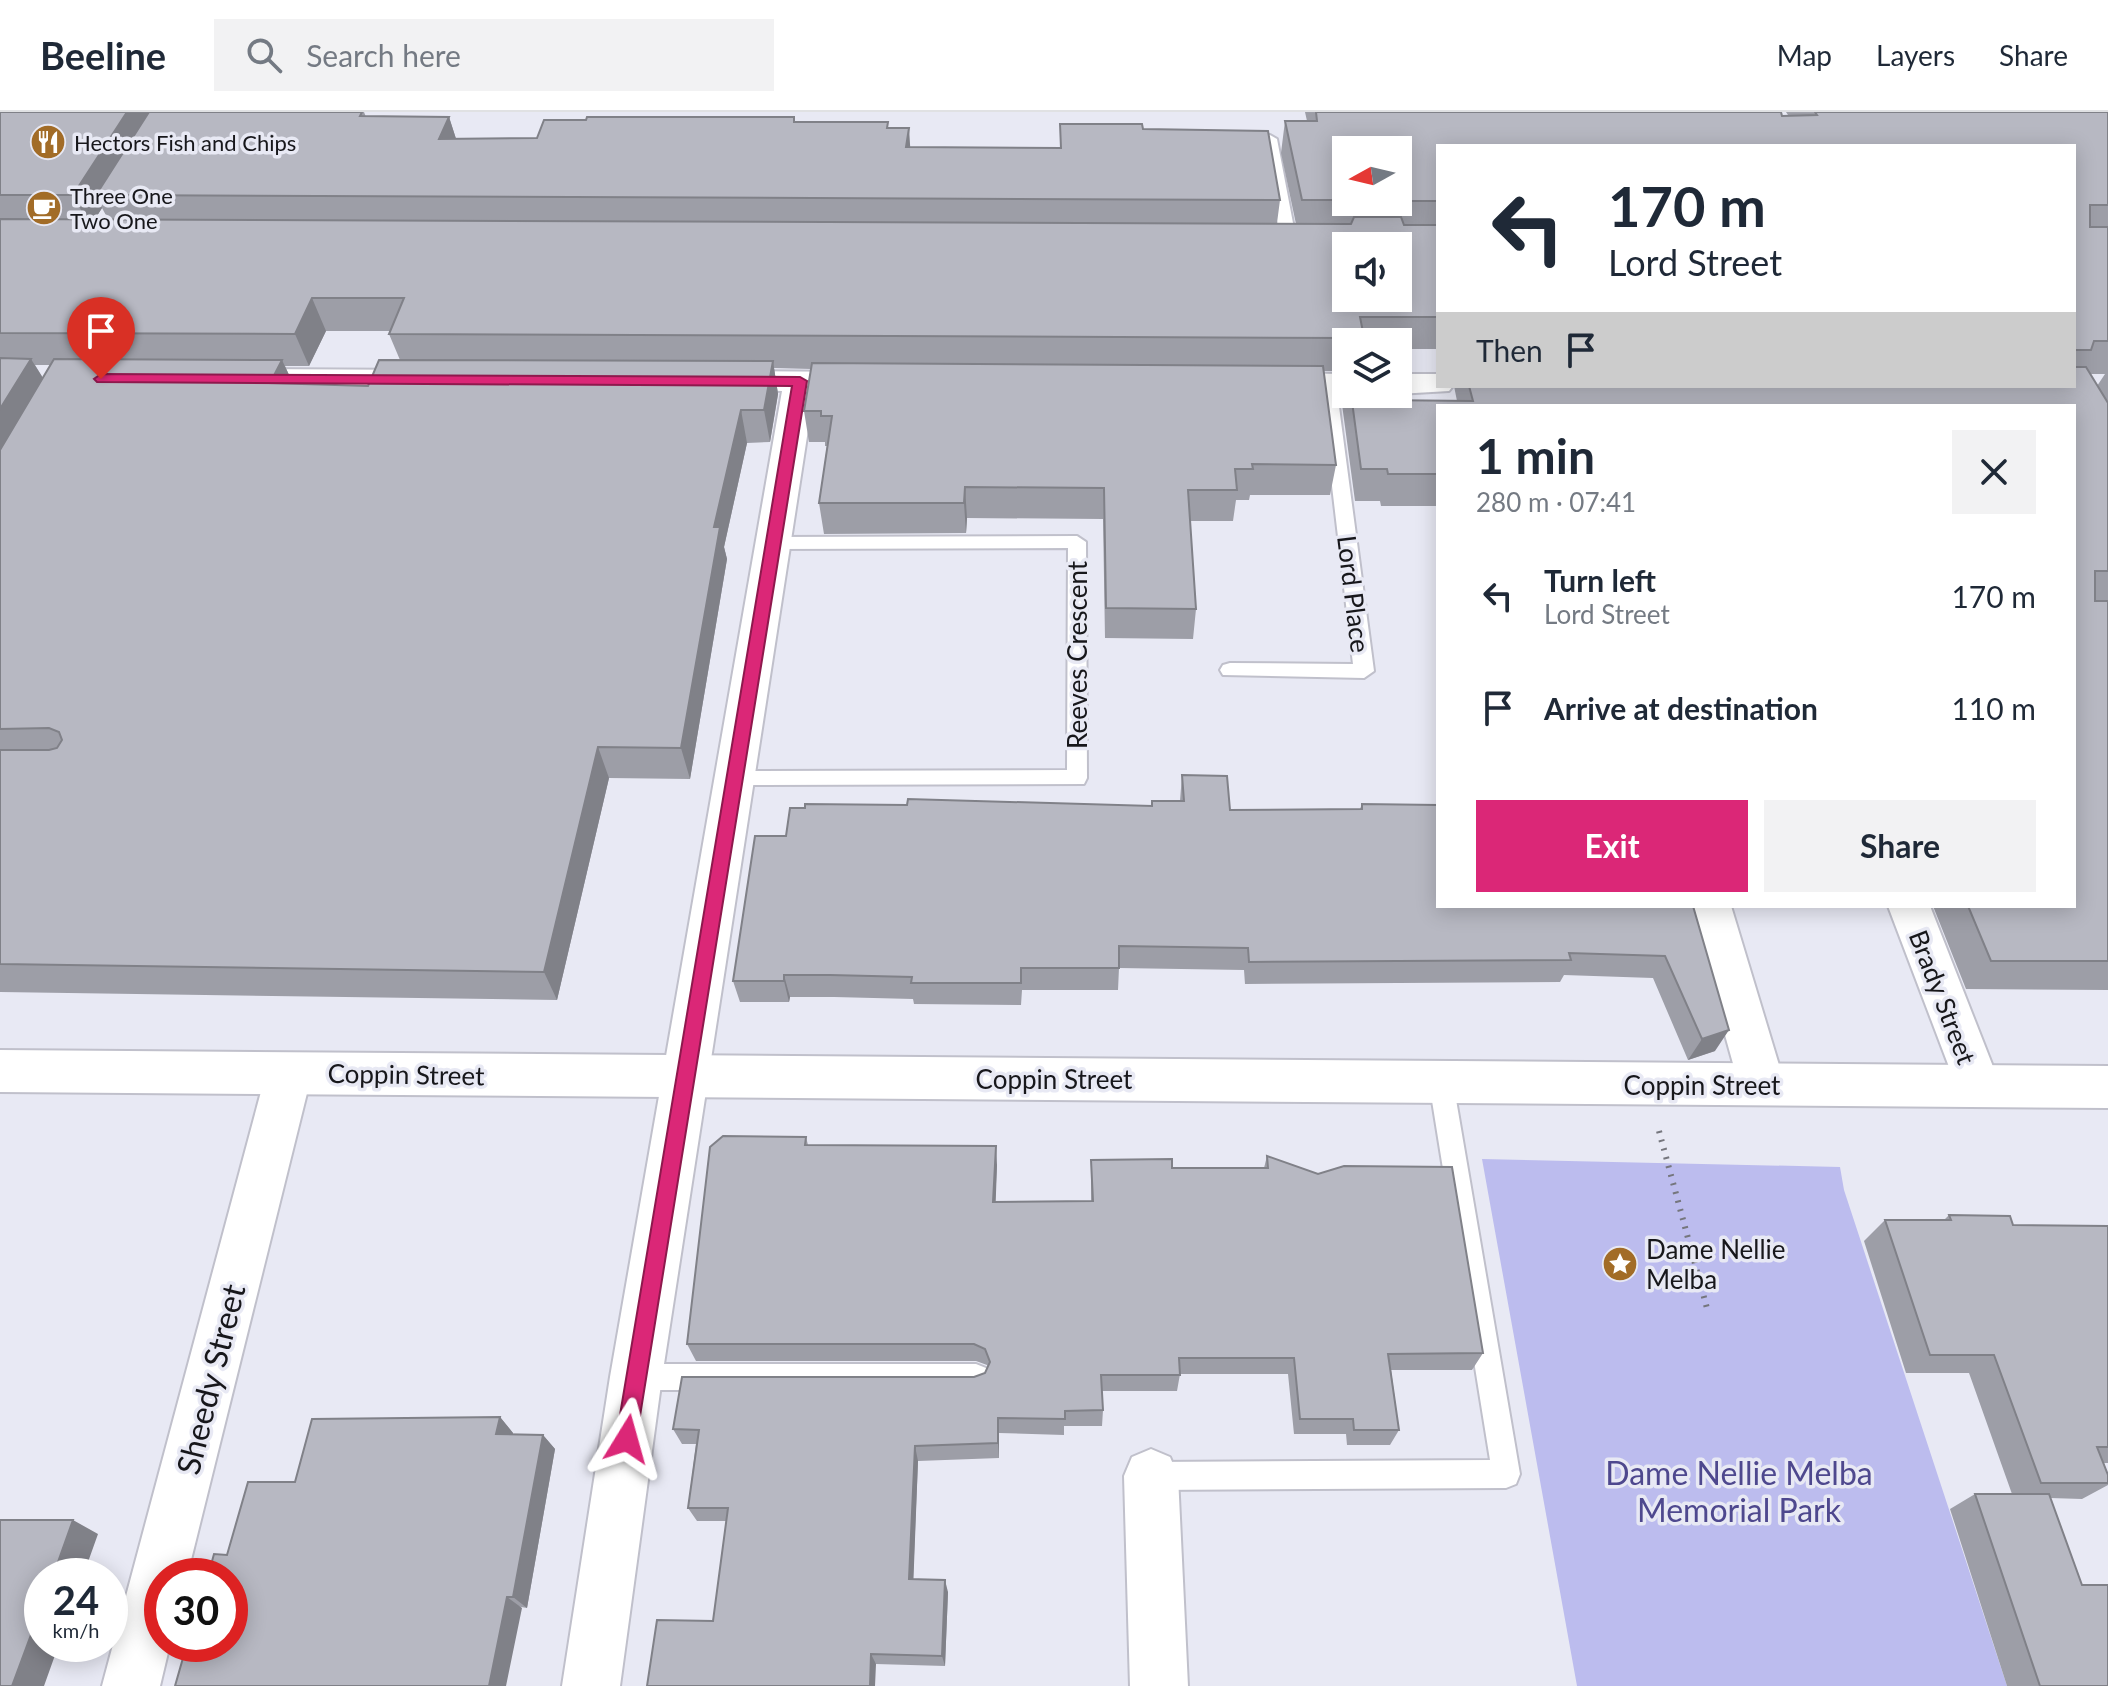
<!DOCTYPE html>
<meta charset="utf-8">
<style>
body{margin:0;font-family:Lato,sans-serif;background:#f2f2f3;color:#1f2937;height:100vh;display:flex;flex-direction:column;font-size:30px;white-space:nowrap}
*{box-sizing:border-box;margin:0}
p{font-size:26px;color:#747a83}
.icon{flex:none;width:44px;height:44px;fill:none;stroke:currentColor;stroke-width:2;stroke-linecap:round;stroke-linejoin:round}
.map{position:relative;flex:1;overflow:hidden}
.panel{position:absolute;left:1436px;top:292px;width:640px;height:504px;display:flex;flex-direction:column;background:#fff;border-radius:0px;box-shadow:0 4px 20px #0003}
.panel>*{flex:none}
.guide{position:absolute;left:1436px;top:32px;width:640px;height:244px;border-radius:0px;box-shadow:0 4px 20px #0003;background:#fff;color:#1f2937;overflow:hidden}
.needle{width:52px;rotate:262deg}
.controls{position:absolute;left:1332px;top:24px;display:grid;gap:16px}
.controls a{display:grid;place-items:center;width:80px;height:80px;border-radius:0px;background:#fff;box-shadow:0 4px 20px #0003;font-size:40px}
.speed{position:absolute;left:24px;top:1446px;display:flex;gap:16px;font-size:40px;font-weight:700;text-align:center}
.speed>*{display:grid;place-content:center;width:104px;height:104px;border-radius:50%;background:#fff;box-shadow:0 4px 20px #0003;line-height:1}
.speed small{font-size:20px;font-weight:400}
.speed .limit{border:12px solid #d22;background:#fff;color:#111}
.pin{position:absolute;display:grid;place-items:center;width:68px;height:68px;color:#fff;margin:-82px -34px;border-radius:50% 50% 50% 0;rotate:-45deg;box-shadow:0 0 8px #0007}
.pin .icon{rotate:45deg}
.me{position:absolute;width:88px;margin:-44px;rotate:8deg;stroke-linejoin:round;filter:drop-shadow(0 0 6px #0008)}
.turn{display:flex;align-items:center;gap:28px;height:168px;padding:0 40px;font-size:36px}
.turn .icon{width:104px;height:104px;stroke-width:2.5}
.turn b{display:block;font-size:56px;line-height:68px}
.then{display:flex;align-items:center;height:76px;padding:0 40px;background:#0003;gap:16px;font-size:30px}
.round{display:grid;place-items:center;flex:none;width:84px;height:84px;border-radius:0px;background:#f2f2f3}
.summary{display:flex;align-items:center;justify-content:space-between;height:136px;padding:0 40px}
h1{font-size:48px;font-weight:700;line-height:60px}
.action{display:flex;gap:16px;margin-top:auto;padding:16px 40px}
.action a{flex:1;height:92px;border-radius:0px;background:#db2777;color:#fff;font-size:32px;font-weight:700;line-height:92px;text-align:center}
.action a+a{background:#f2f2f3;color:#1f2937}
ul{padding:0;list-style:none}
li{display:flex;align-items:center;gap:24px;height:112px;padding:0 40px}
li div{flex:1}
li b{display:block;font-size:30px}
li em{font-style:normal}
header{display:flex;align-items:center;gap:48px;box-sizing:border-box;height:112px;padding:0 40px;background:#fff;border-bottom:2px solid #e0e1e3}
header strong{font-size:38px}
nav{display:flex;gap:44px;margin-inline-start:auto;font-size:28px}
.search{width:560px;height:72px;background:#f2f2f3;display:flex;align-items:center;gap:20px;box-sizing:border-box;padding:0 28px;border-radius:0px;color:#747a83;font-size:30px}
.map>svg:first-child{display:block}
</style>
<header>
<strong>Beeline</strong>
<div class="search"><svg class="icon" aria-label="search" viewBox="0 0 24 24"><circle cx="10" cy="10" r="6"/><path d="M15 15l6 6"/></svg>Search here</div>
<nav><a>Map</a><a>Layers</a><a>Share</a></nav>
</header>
<div class="map">
<svg width="2108" height="1574" viewBox="0 0 2108 1574">
<rect width="100%" height="100%" fill="#e8e9f4"/>
<path fill="#bcbcee" d="M 1482,1047 L 1840,1055 L 1844,1078 L 2007,1574 L 1577,1574 Z"/>
<g fill="none" stroke-linecap="round" stroke-linejoin="round">
<defs>
<path id="lane" d="M 1270,23 L 1277,27 L 1297,132 L 1289,137 L 1281,132 L 1264,31 L 1242,31 L 1235,27 L 1242,23 Z
M 1328,267 L 1336,272 L 1374,559 L 1364,566 L 1223,563 L 1220,558 L 1223,553 L 1230,551 L 1353,552 L 1320,272 Z
M 1077,424 L 1086,430 L 1087,666 L 1084,672 L 727,673 L 724,667 L 727,661 L 734,659 L 1067,658 L 1068,436 L 773,437 L 764,431 L 773,425 Z
M 1441,960 L 1449,963 L 1453,970 L 1520,1362 L 1516,1372 L 1506,1376 L 1151,1378 L 1141,1374 L 1137,1364 L 1141,1354 L 1151,1350 L 1490,1348 L 1429,970 L 1433,963 Z
M 636,1252 L 976,1252 L 986,1256 L 989,1265 L 986,1274 L 976,1278 L 636,1278 L 626,1274 L 623,1265 L 626,1256 Z"/>
<path id="street" d="M 235,257 L 429,258 L 440,261 L 445,268 L 440,275 L 429,278 L 235,277 L 224,274 L 219,267 L 224,260 Z
M 719,259 L 865,260 L 876,263 L 881,270 L 876,277 L 865,280 L 814,279 L 662,1265 L 620,1574 L 562,1574 L 610,1265 L 782,279 L 708,276 L 703,269 L 708,262 Z
M 1267,261 L 1346,262 L 1346,282 L 1256,278 L 1251,271 L 1256,264 Z
M 1398,262 L 1438,262 L 1438,274 L 1453,274 L 1449,279 L 1398,282 Z
M 1689,794 L 1731,794 L 1785,973 L 1778,987 L 1762,993 L 1746,987 L 1739,973 Z
M 1888,794 L 1930,794 L 2001,975 L 1994,989 L 1978,995 L 1962,989 Z
M 289,941 L 305,947 L 312,961 L 187,1464 L 162,1464 L 162,1532 L 170,1532 L 160,1574 L 102,1574 L 266,961 L 273,947 Z
M 1151,1337 L 1170,1345 L 1178,1364 L 1188,1574 L 1130,1574 L 1124,1364 L 1132,1345 Z"/>
<path id="secondary" d="M 0,938 L 2108,954 L 2108,996 L 0,980 Z"/>
</defs>
<use href="#lane" stroke="#c0c0cb" stroke-width="4"/>
<use href="#street" stroke="#c0c0cb" stroke-width="4"/>
<use href="#secondary" stroke="#c0c0cb" stroke-width="4"/>
<path stroke="#75767d" stroke-width="6" stroke-dasharray="2 7" stroke-linecap="butt" d="M 1659,1019 L 1708,1200"/>
<use href="#lane" fill="#fff" fill-rule="evenodd"/>
<use href="#street" fill="#fff" fill-rule="evenodd"/>
<use href="#secondary" fill="#fff" fill-rule="evenodd"/>
</g>
<path fill="#9d9ea7" fill-rule="evenodd" d="M 0,0 L 364,0 L 366,5 L 449,5 L 456,27 L 537,26 L 794,5 L 795,10 L 889,16 L 910,35 L 1060,36 L 1060,12 L 1143,17 L 1280,88 L 1277,111 L 1296,112 L 1281,41 L 1285,9 L 1307,9 L 1305,0 L 1781,0 L 1782,4 L 1788,3 L 1786,0 L 2108,0 L 2108,878 L 1966,877 L 1933,794 L 2074,794 L 2074,294 L 1438,294 L 1438,394 L 1381,394 L 1380,389 L 1355,389 L 1341,285 L 1345,259 L 1324,259 L 1336,353 L 1330,383 L 1250,383 L 1249,388 L 1236,388 L 1233,409 L 1190,409 L 1196,497 L 1193,527 L 1105,526 L 1103,407 L 967,406 L 966,421 L 824,422 L 819,391 L 827,334 L 825,334 L 825,330 L 809,330 L 804,299 L 811,257 L 774,256 L 778,282 L 770,330 L 747,331 L 724,435 L 727,447 L 690,667 L 609,666 L 557,888 L 0,880 ZM 1438,34 L 2074,34 L 2074,274 L 1454,274 L 1457,289 L 1377,288 L 1375,282 L 1346,282 L 1346,230 L 1398,230 L 1398,237 L 1438,237 ZM 1346,38 L 1398,38 L 1398,90 L 1346,90 ZM 102,96 L 108,107 L 95,107 ZM 326,219 L 391,219 L 389,222 L 400,248 L 368,274 L 293,272 L 285,254 L 309,254 ZM 35,253 L 51,253 L 43,266 ZM 2090,262 L 2105,262 L 2097,274 Z
M 1182,663 L 1230,698 L 1360,697 L 1362,692 L 1693,794 L 1715,939 L 1688,948 L 1653,866 L 1564,863 L 1560,870 L 1245,872 L 1244,858 L 1119,856 L 1118,878 L 1022,878 L 1021,893 L 914,892 L 913,887 L 834,885 L 790,885 L 789,890 L 740,890 L 733,869 L 786,724 L 1151,694 L 1180,689 Z
M 806,1025 L 808,1033 L 997,1053 L 995,1090 L 1091,1089 L 1091,1048 L 1172,1056 L 1264,1056 L 1267,1044 L 1483,1241 L 1472,1258 L 1391,1258 L 1399,1318 L 1390,1333 L 1347,1333 L 1346,1322 L 1294,1322 L 1288,1262 L 1180,1262 L 1177,1279 L 1102,1279 L 1103,1298 L 1102,1314 L 1064,1314 L 1064,1323 L 999,1321 L 999,1346 L 918,1349 L 913,1467 L 948,1480 L 945,1554 L 876,1552 L 713,1509 L 726,1409 L 697,1409 L 688,1396 L 696,1332 L 682,1332 L 673,1317 L 974,1265 L 985,1261 L 988,1255 L 987,1253 L 976,1249 L 696,1249 L 687,1232 Z
M 1949,1103 L 2013,1113 L 2108,1114 L 2108,1351 L 2104,1351 L 2108,1363 L 2108,1373 L 2082,1387 L 2050,1386 L 2108,1574 L 2007,1574 L 1950,1397 L 1975,1382 L 2012,1382 L 1969,1261 L 1906,1261 L 1864,1129 L 1885,1108 L 1944,1108 Z
M 500,1305 L 513,1321 L 513,1322 L 543,1323 L 555,1337 L 527,1496 L 227,1443 L 295,1370 Z"/>
<path fill="#808188" d="M 127,0 L 167,0 L 96,83 L 102,96 L 90,115 L 73,83 Z
M 449,5 L 459,36 L 439,27 Z
M 909,16 L 911,48 L 906,35 Z
M 312,186 L 326,219 L 309,254 L 295,222 Z
M 31,247 L 51,279 L 0,365 L 0,297 Z
M 282,248 L 297,280 L 270,271 Z
M 773,249 L 778,282 L 770,330 L 764,298 Z
M 741,298 L 747,331 L 724,435 L 727,447 L 690,667 L 681,636 L 714,415 Z
M 965,375 L 967,406 L 966,421 L 964,391 Z
M 598,635 L 609,666 L 557,888 L 544,860 Z
M 784,863 L 790,885 L 789,890 L 784,869 Z
M 1729,918 L 1715,939 L 1688,948 L 1702,927 Z
M 996,1034 L 997,1053 L 995,1109 L 993,1090 Z
M 500,1305 L 513,1321 L 510,1337 L 496,1322 Z
M 998,1306 L 999,1321 L 999,1346 L 998,1331 Z
M 543,1323 L 555,1337 L 527,1496 L 513,1485 Z
M 915,1334 L 918,1349 L 913,1479 L 909,1467 Z
M 73,1408 L 98,1422 L 83,1464 L 53,1464 Z
M 945,1468 L 948,1480 L 945,1554 L 942,1544 Z
M 507,1485 L 522,1496 L 506,1574 L 489,1574 Z
M 42,1493 L 42,1532 L 59,1532 L 44,1574 L 12,1574 Z
M 871,1542 L 876,1552 L 875,1574 L 870,1574 Z"/>
<path fill="#b7b8c2" stroke="#808188" stroke-width="2" fill-rule="evenodd" d="M 0,0 L 127,0 L 73,83 L 0,83 Z
M 149,0 L 362,0 L 360,4 L 449,5 L 439,27 L 537,26 L 544,8 L 586,8 L 587,5 L 794,5 L 794,10 L 888,10 L 887,16 L 909,16 L 906,35 L 1061,36 L 1060,12 L 1142,12 L 1143,17 L 1268,19 L 1280,88 L 96,83 Z
M 1316,0 L 1781,0 L 1782,4 L 1817,3 L 1815,0 L 2108,0 L 2108,93 L 2090,93 L 2090,115 L 2108,115 L 2108,229 L 2094,229 L 2091,238 L 2074,238 L 2074,34 L 1438,34 L 1438,89 L 1398,89 L 1398,38 L 1346,38 L 1346,88 L 1302,88 L 1285,9 L 1317,9 Z
M 1354,105 L 1401,105 L 1404,113 L 1438,113 L 1438,205 L 1360,205 L 1365,230 L 1355,230 L 1352,226 L 389,222 L 404,186 L 312,186 L 295,222 L 0,221 L 0,107 L 1351,112 ZM 1346,134 L 1398,134 L 1398,186 L 1346,186 Z
M 0,246 L 31,247 L 0,297 Z
M 54,247 L 282,248 L 270,271 L 368,274 L 379,248 L 773,249 L 764,298 L 741,298 L 714,415 L 720,415 L 681,636 L 598,635 L 544,860 L 0,852 L 0,638 L 49,638 L 57,636 L 62,628 L 59,620 L 49,616 L 0,617 L 0,338 Z
M 812,251 L 1323,254 L 1336,353 L 1252,352 L 1253,357 L 1235,357 L 1237,378 L 1188,378 L 1196,497 L 1106,496 L 1104,376 L 965,375 L 964,391 L 819,391 L 832,304 L 821,304 L 821,299 L 804,299 Z
M 2074,255 L 2086,255 L 2108,291 L 2108,459 L 2095,459 L 2095,489 L 2108,489 L 2108,849 L 1991,849 L 1968,794 L 2074,794 L 2074,294 L 1438,294 L 1438,362 L 1388,362 L 1387,357 L 1361,357 L 1351,282 L 1375,282 L 1377,288 L 1473,289 L 1469,274 L 2074,274 Z
M 1182,663 L 1227,664 L 1230,698 L 1362,697 L 1362,692 L 1438,693 L 1438,794 L 1693,794 L 1729,918 L 1702,927 L 1665,844 L 1569,841 L 1571,848 L 1249,850 L 1248,836 L 1119,834 L 1119,856 L 1021,856 L 1021,871 L 911,871 L 912,865 L 830,863 L 784,863 L 784,869 L 733,869 L 755,724 L 786,724 L 790,696 L 805,696 L 805,692 L 907,693 L 908,687 L 1152,694 L 1152,689 L 1184,689 Z
M 723,1024 L 806,1025 L 805,1033 L 996,1034 L 993,1090 L 1093,1089 L 1091,1048 L 1172,1047 L 1172,1056 L 1268,1056 L 1267,1044 L 1318,1062 L 1344,1054 L 1452,1055 L 1483,1241 L 1388,1242 L 1399,1318 L 1354,1318 L 1353,1307 L 1300,1307 L 1294,1246 L 1179,1246 L 1180,1263 L 1101,1263 L 1103,1298 L 1065,1299 L 1065,1307 L 998,1306 L 998,1331 L 915,1334 L 909,1467 L 945,1468 L 942,1544 L 871,1542 L 870,1574 L 647,1574 L 657,1508 L 713,1509 L 728,1396 L 688,1396 L 699,1318 L 673,1317 L 682,1265 L 974,1265 L 985,1261 L 990,1250 L 985,1237 L 974,1232 L 687,1232 L 710,1035 Z
M 1949,1103 L 2010,1104 L 2013,1113 L 2108,1114 L 2108,1335 L 2097,1335 L 2108,1363 L 2108,1371 L 2041,1371 L 1994,1243 L 1930,1243 L 1885,1108 L 1951,1108 Z
M 500,1305 L 496,1322 L 543,1323 L 513,1485 L 507,1485 L 489,1574 L 175,1574 L 187,1532 L 230,1532 L 230,1464 L 208,1464 L 214,1442 L 227,1443 L 248,1370 L 295,1370 L 312,1307 Z
M 1975,1382 L 2049,1382 L 2082,1473 L 2108,1473 L 2108,1574 L 2040,1574 Z
M 0,1408 L 73,1408 L 53,1464 L 42,1464 L 42,1493 L 12,1574 L 0,1574 Z"/>
<path fill="#db2777" stroke="#8e194d" stroke-width="2" d="M 101,262 L 800,265 L 807,269 L 635,1335 L 627,1338 L 619,1335 L 616,1327 L 792,274 L 97,270 L 94,267 Z"/>
<defs>
<symbol id="restaurant-disc" viewBox="-11 -11 22 22"><circle r="9.5" fill="#a26c27" stroke="#e8e9f4"/><path d="M-5-6h1v4h1v-4h1v4h1v-4h1v5L-1.5 .5V6h-2V.5L-5-1ZM5-6V6H3V1.5H1.5Q1.5-4 5-6Z" fill="#fff"/></symbol>
<symbol id="cafe-disc" viewBox="-11 -11 22 22"><circle r="9.5" fill="#a26c27" stroke="#e8e9f4"/><path d="M-5.5-4.5H6V0H3Q3 3.5 0 3.5H-2.5Q-5.5 3.5-5.5 0ZM3-3.2v2h1.7v-2ZM-6 4.5H4V6H-6Z" fill="#fff"/></symbol>
<symbol id="sight-disc" viewBox="-11 -11 22 22"><circle r="9.5" fill="#a26c27" stroke="#e8e9f4"/><path d="M0-6L1.8-2.2L6-1.7L2.9 1.2L3.7 5.4L0 3.3L-3.7 5.4L-2.9 1.2L-6-1.7L-1.8-2.2Z" fill="#fff"/></symbol>
</defs>
<g fill-rule="evenodd">
<use href="#restaurant-disc" x="28" y="10" width="40" height="40"/>
<use href="#cafe-disc" x="24" y="76" width="40" height="40"/>
<use href="#sight-disc" x="1600" y="1132" width="40" height="40"/>
</g>
<g text-anchor="middle" dominant-baseline="central" stroke-width="7" stroke-linejoin="round" paint-order="stroke">
<g font-size="22" fill="#17171b" stroke="#e8e9f4" text-anchor="start">
<text x="74" y="30">Hectors Fish and Chips</text>
<text x="70" y="83">Three One<tspan x="70" dy="25">Two One</tspan></text>
</g>
<g font-size="26" fill="#17171b" stroke="#e8e9f4">
<text transform="translate(1354 482) rotate(83)">Lord Place</text>
<text transform="translate(1077 543) rotate(-90)">Reeves Crescent</text>
<text transform="translate(1943 885) rotate(69)">Brady Street</text>
<text transform="translate(406 962) rotate(1)">Coppin Street</text>
<text x="1054" y="967">Coppin Street</text>
<text x="1702" y="973">Coppin Street</text>
</g>
<g font-size="26" fill="#17171b" stroke="#e8e9f4" text-anchor="start">
<text x="1646" y="1137">Dame Nellie<tspan x="1646" dy="30">Melba</tspan></text>
</g>
<g font-size="32" fill="#17171b" stroke="#e8e9f4">
<text transform="translate(210 1267) rotate(-76)">Sheedy Street</text>
</g>
<g font-size="32" fill="#4e488e" stroke="#e8e9f4">
<text x="1739" y="1360">Dame Nellie Melba<tspan x="1739" dy="37">Memorial Park</tspan></text>
</g>
</g>
</svg>
<div class="controls">
<a><svg class="needle" viewBox="-14 -14 28 28"><path d="M0-13l5 13h-10z" fill="#e53935"/><path d="M0 13l5-13h-10z" fill="#747a83"/></svg></a>
<a><svg class="icon" aria-label="sound" viewBox="0 0 24 24"><path d="M4 9h4l5-4v14l-5-4H4zM17 9q2 3 0 6"/></svg></a>
<a><svg class="icon" aria-label="layers" viewBox="0 0 24 24"><path d="M12 4l9 5-9 5-9-5zM3 14l9 5 9-5"/></svg></a>
</div>
<div class="speed"><div>24<small>km/h</small></div><div class="limit">30</div></div>
<div class="pin" style="left:101px;top:267px;background:#d93025"><svg class="icon" aria-label="arrive" viewBox="0 0 24 24"><path d="M6 21V4h12l-3 4 3 4H6"/></svg></div>
<svg class="me" style="left:627px;top:1327px" viewBox="-20 -20 40 40"><path d="M0-17L14 15 0 8-14 15z" fill="#db2777" stroke="#fff" stroke-width="4"/></svg>
<div class="guide">
<div class="turn"><svg class="icon" aria-label="left" viewBox="0 0 24 24"><path d="M17 20v-9H6M10 6l-5 5 5 5"/></svg><div><b>170 m</b>Lord Street</div></div>
<div class="then">Then<svg class="icon" aria-label="arrive" viewBox="0 0 24 24"><path d="M6 21V4h12l-3 4 3 4H6"/></svg></div>
</div>
<section class="panel">
<div class="summary"><div><h1>1 min</h1><p>280 m · 07:41</p></div><a class="round"><svg class="icon" aria-label="close" viewBox="0 0 24 24"><path d="M6 6l12 12M18 6L6 18"/></svg></a></div>
<ul>
<li><svg class="icon" aria-label="left" viewBox="0 0 24 24"><path d="M17 20v-9H6M10 6l-5 5 5 5"/></svg><div><b>Turn left</b><p>Lord Street</p></div><em>170 m</em></li>
<li><svg class="icon" aria-label="arrive" viewBox="0 0 24 24"><path d="M6 21V4h12l-3 4 3 4H6"/></svg><div><b>Arrive at destination</b></div><em>110 m</em></li>
</ul>
<div class="action"><a>Exit</a><a>Share</a></div>
</section>
</div>
